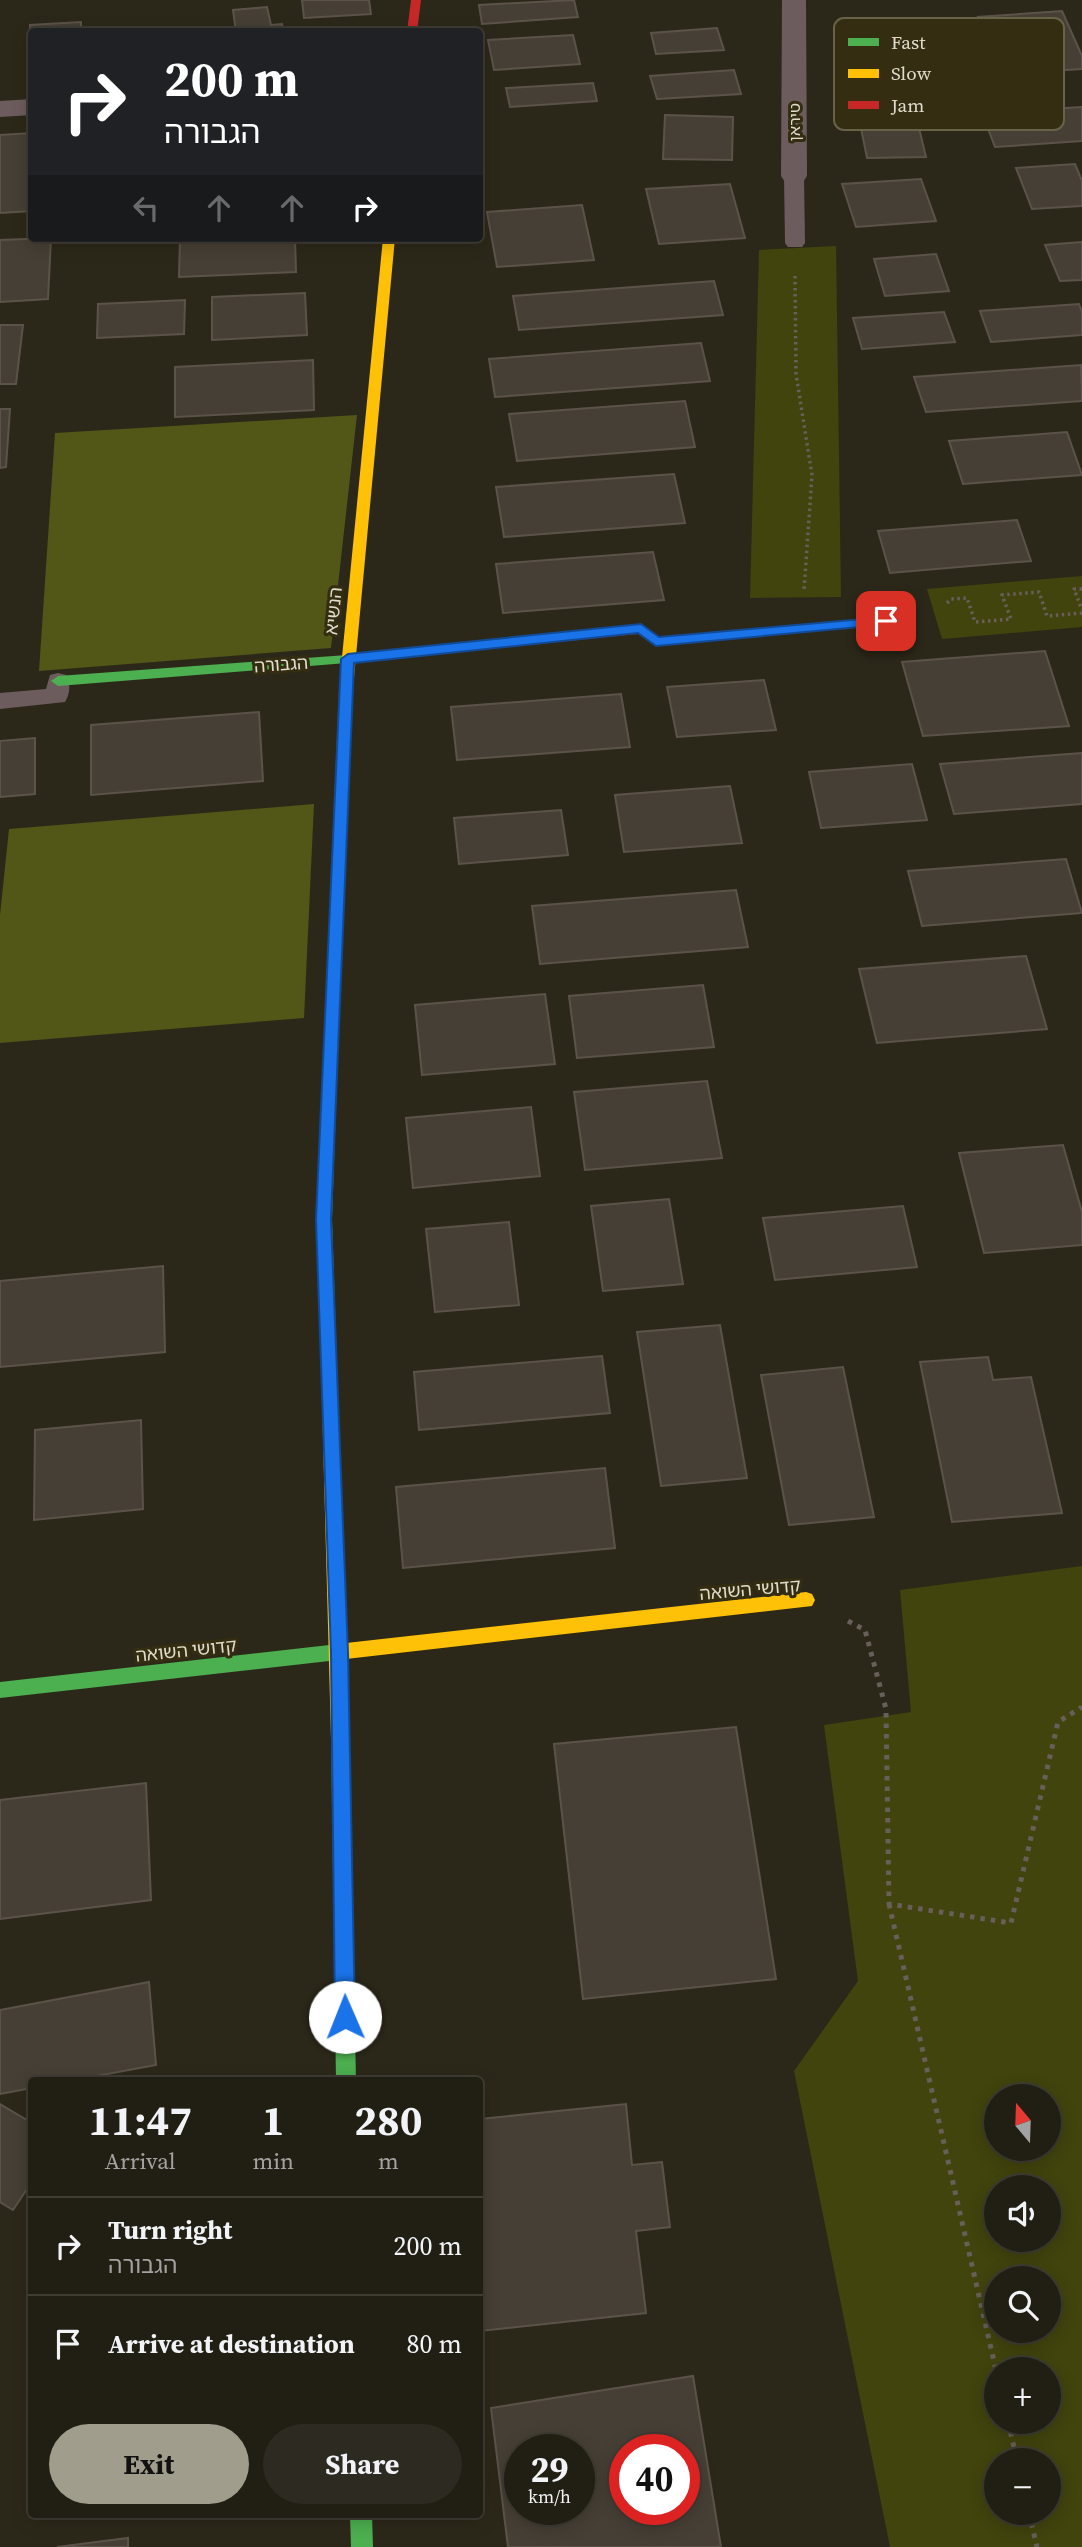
<!DOCTYPE html>
<meta charset="utf-8">
<style>
body{margin:0;font-family:"Source Serif 4","Noto Sans Hebrew",serif;background:#2d2b21;color:#f1f3f6;height:100vh;display:flex;flex-direction:column;font-size:26px;white-space:nowrap}
*{box-sizing:border-box;margin:0}
p{font-size:23px;color:#a2a2a0}
.icon{flex:none;width:38px;height:38px;fill:none;stroke:currentColor;stroke-width:2;stroke-linecap:round;stroke-linejoin:round}
.map{position:relative;flex:1;overflow:hidden}
.drawer{position:absolute;left:28px;top:2077px;width:455px;height:441px;display:flex;flex-direction:column;background:#211e13;border-radius:7px;box-shadow:0 4px 18px #0003,0 0 0 2px #3e3c33}
.drawer>*{flex:none}
.top-card{position:absolute;left:28px;top:28px;width:455px;height:214px;border-radius:7px;box-shadow:0 4px 18px #0003,0 0 0 2px #3e3c33;background:#202124;color:#fff;overflow:hidden}
.needle{width:46px;rotate:341deg}
.tools{position:absolute;left:984px;top:2084px;display:grid;gap:14px}
.tools a{display:grid;place-items:center;width:77px;height:77px;border-radius:50%;background:#211e13;box-shadow:0 4px 18px #0003,0 0 0 2px #3e3c33;font-size:35px}
.speed{position:absolute;left:504px;top:2434px;display:flex;gap:14px;font-size:35px;font-weight:700;text-align:center}
.speed>*{display:grid;place-content:center;width:91px;height:91px;border-radius:50%;background:#211e13;box-shadow:0 4px 18px #0003,0 0 0 2px #3e3c33;line-height:1}
.speed small{font-size:18px;font-weight:400}
.speed .limit{border:10px solid #d22;background:#fff;color:#111}
.pin{position:absolute;display:grid;place-items:center;width:60px;height:60px;color:#fff;margin:-30px;border-radius:14px;box-shadow:0 4px 10px #0006}
.me{position:absolute;width:77px;margin:-38px;rotate:359deg;stroke-linejoin:round;filter:drop-shadow(0 0 5px #0008)}
.turn{display:flex;align-items:center;gap:24px;height:147px;padding:0 21px;font-size:32px}
.turn .icon{width:91px;height:91px;stroke-width:2.5}
.turn b{display:block;font-size:49px;line-height:60px}
.lanes{display:flex;align-items:center;height:66px;padding:0 21px;background:#0003;justify-content:center;gap:35px;direction:ltr}
.lanes .off{opacity:.35}
.eta{display:flex;justify-content:space-evenly;align-items:center;height:119px;text-align:center}
.eta b{font-size:42px;font-weight:700;line-height:49px}
.button{display:flex;gap:14px;margin-top:auto;padding:14px 21px}
.button a{flex:1;height:80px;border-radius:42px;background:#a19d8d;color:#111;font-size:28px;font-weight:700;line-height:80px;text-align:center}
.button a+a{background:#2d2b21;color:#f1f3f6}
ul{padding:0;list-style:none}
li{display:flex;align-items:center;gap:21px;height:98px;padding:0 21px;border-top:2px solid #3e3c33}
li div{flex:1}
li b{display:block;font-size:26px}
li em{font-style:normal}
.map>svg:first-child{display:block}
</style>
<div class="map">
<svg width="1082" height="2547" viewBox="0 0 1082 2547">
<rect width="100%" height="100%" fill="#2c2819"/>
<path fill="#41440d" fill-rule="evenodd" d="M 836,246 L 841,597 L 750,598 L 759,250 Z
M 1082,576 L 1082,627 L 942,639 L 927,589 Z
M 1082,1566 L 1082,2547 L 890,2547 L 794,2071 L 858,1981 L 824,1725 L 911,1712 L 900,1590 ZM 996,2096 L 1048,2096 L 1048,2149 L 996,2149 ZM 996,2188 L 1048,2188 L 1048,2240 L 996,2240 ZM 996,2278 L 1048,2278 L 1048,2331 L 996,2331 ZM 996,2370 L 1048,2370 L 1048,2422 L 996,2422 ZM 996,2460 L 1048,2460 L 1048,2513 L 996,2513 Z"/>
<path fill="#525617" d="M 357,415 L 331,648 L 39,671 L 55,433 Z
M 314,804 L 304,1018 L 0,1043 L 0,915 L 9,829 Z"/>
<path fill="#463f35" stroke="#5b534a" stroke-width="2" fill-rule="evenodd" d="M 302,0 L 369,0 L 371,14 L 304,18 Z
M 574,0 L 578,17 L 482,24 L 479,5 Z
M 267,7 L 271,25 L 282,24 L 284,32 L 236,32 L 233,10 Z
M 1062,11 L 1082,56 L 1082,69 L 1002,74 L 978,17 Z
M 81,22 L 81,32 L 32,32 L 30,62 L 30,25 Z
M 362,27 L 363,32 L 301,31 Z
M 717,28 L 724,50 L 656,54 L 651,33 Z
M 573,35 L 580,64 L 494,70 L 488,40 Z
M 734,70 L 741,94 L 657,99 L 650,76 Z
M 593,83 L 597,101 L 510,107 L 506,88 Z
M 913,103 L 926,157 L 867,158 L 856,104 Z
M 1082,107 L 1082,141 L 995,147 L 982,113 Z
M 665,115 L 733,117 L 732,160 L 663,159 Z
M 32,133 L 31,211 L 0,213 L 0,135 Z
M 1075,164 L 1082,181 L 1082,206 L 1032,209 L 1016,168 Z
M 921,179 L 936,221 L 856,227 L 842,184 Z
M 730,184 L 745,238 L 659,244 L 646,189 Z
M 582,205 L 594,260 L 497,267 L 487,212 Z
M 51,238 L 48,299 L 0,302 L 0,240 Z
M 180,238 L 295,238 L 296,272 L 179,277 Z
M 1082,242 L 1082,280 L 1060,281 L 1045,245 Z
M 936,254 L 949,291 L 885,296 L 874,259 Z
M 714,281 L 723,315 L 519,330 L 513,296 Z
M 305,293 L 307,335 L 212,340 L 212,297 Z
M 185,300 L 184,334 L 97,338 L 98,304 Z
M 1079,304 L 1082,312 L 1082,335 L 991,342 L 980,311 Z
M 944,312 L 955,342 L 862,349 L 853,318 Z
M 0,325 L 23,325 L 16,384 L 0,384 Z
M 701,343 L 710,381 L 495,397 L 489,359 Z
M 313,360 L 314,410 L 175,417 L 175,367 Z
M 1081,365 L 1082,401 L 926,412 L 914,377 Z
M 685,401 L 695,447 L 517,461 L 509,414 Z
M 0,409 L 10,409 L 6,467 L 0,468 Z
M 1067,432 L 1082,475 L 963,484 L 949,441 Z
M 674,474 L 685,523 L 504,537 L 496,487 Z
M 1017,520 L 1031,561 L 890,573 L 878,531 Z
M 653,552 L 664,600 L 503,613 L 496,564 Z
M 1045,651 L 1069,726 L 923,736 L 902,662 Z
M 764,680 L 776,730 L 677,737 L 667,687 Z
M 621,694 L 630,747 L 457,760 L 451,707 Z
M 259,712 L 263,781 L 91,795 L 91,725 Z
M 35,738 L 35,794 L 0,797 L 0,741 Z
M 1082,753 L 1082,804 L 954,814 L 940,764 Z
M 912,764 L 927,820 L 821,828 L 809,772 Z
M 730,786 L 742,843 L 624,852 L 615,795 Z
M 561,810 L 568,855 L 459,864 L 454,818 Z
M 1066,859 L 1082,913 L 922,926 L 908,871 Z
M 736,890 L 748,947 L 540,964 L 532,906 Z
M 1026,956 L 1047,1029 L 877,1043 L 859,969 Z
M 703,985 L 714,1047 L 577,1058 L 569,996 Z
M 545,994 L 555,1064 L 422,1075 L 415,1005 Z
M 707,1081 L 722,1158 L 585,1170 L 574,1092 Z
M 531,1107 L 540,1176 L 413,1188 L 406,1118 Z
M 1063,1145 L 1082,1212 L 1082,1245 L 984,1253 L 959,1153 Z
M 669,1199 L 683,1284 L 603,1291 L 591,1206 Z
M 903,1206 L 917,1267 L 775,1280 L 763,1218 Z
M 509,1222 L 519,1305 L 435,1312 L 426,1229 Z
M 163,1266 L 165,1352 L 0,1367 L 0,1281 Z
M 720,1325 L 747,1478 L 661,1486 L 637,1332 Z
M 602,1356 L 610,1413 L 419,1430 L 414,1372 Z
M 988,1357 L 993,1380 L 1031,1377 L 1062,1513 L 952,1522 L 920,1362 Z
M 843,1367 L 874,1517 L 789,1525 L 761,1375 Z
M 141,1420 L 143,1509 L 34,1520 L 35,1430 Z
M 605,1468 L 615,1548 L 403,1568 L 396,1487 Z
M 736,1727 L 776,1979 L 583,1999 L 554,1744 Z
M 146,1783 L 151,1900 L 0,1919 L 0,1800 Z
M 149,1982 L 156,2065 L 70,2081 L 32,2081 L 32,2088 L 0,2094 L 0,2010 Z
M 0,2104 L 32,2123 L 32,2192 L 27,2189 L 13,2210 L 0,2202 Z
M 626,2104 L 632,2165 L 662,2162 L 670,2227 L 636,2231 L 646,2313 L 480,2331 L 480,2119 Z
M 693,2376 L 721,2547 L 508,2547 L 491,2408 ZM 520,2450 L 579,2450 L 579,2510 L 520,2510 ZM 625,2450 L 684,2450 L 684,2510 L 625,2510 Z
M 128,2538 L 128,2547 L 57,2547 Z"/>
<g fill="none" stroke-linecap="round" stroke-linejoin="round">
<path stroke="#685e5a" stroke-width="3.5" stroke-dasharray="2.5 3.5" stroke-linecap="butt" d="M 795,276 L 796,374 L 812,475 L 804,591
M 1082,589 L 1074,589 L 1082,610
M 947,603 L 951,599 L 967,598 L 975,622 L 1011,619 L 1002,595 L 1039,592 L 1047,616 L 1082,613"/>
<path stroke="#685e5a" stroke-width="5" stroke-dasharray="4.5 6" stroke-linecap="butt" d="M 848,1621 L 865,1630 L 886,1709 L 889,1904 L 1011,1923 L 1058,1722 L 1082,1707
M 889,1904 L 996,2370
M 1008,2422 L 1017,2460
M 1029,2513 L 1037,2547"/>
<path fill="#6d5c5d" fill-rule="evenodd" d="M 794,170 L 804,176 L 805,243 L 802,247 L 788,247 L 785,243 L 784,176 Z
M 58,673 L 66,675 C 71,684 70,694 65,702 L 0,709 L 0,693 L 46,689 L 50,675 Z"/>
<path fill="#6d5c5d" fill-rule="evenodd" d="M 782,0 L 806,0 L 807,176 L 803,182 L 794,184 L 785,182 L 781,176 Z
M 32,99 L 32,115 L 0,117 L 0,101 Z"/>
<path fill="#4caf50" fill-rule="evenodd" d="M 557,634 L 563,638 L 562,641 L 347,663 L 58,686 L 51,681 L 58,676 L 347,655 Z
M 334,961 L 341,966 L 332,1219 L 337,1365 L 335,1370 L 329,1372 L 323,1370 L 321,1365 L 316,1219 L 327,966 Z
M 347,1643 L 353,1645 L 356,1651 L 353,1657 L 347,1659 L 0,1698 L 0,1682 Z
M 340,1730 L 346,1732 L 349,1738 L 356,2081 L 336,2081 L 331,1738 L 334,1732 Z
M 350,2515 L 372,2515 L 373,2547 L 351,2547 Z"/>
<path fill="#ffc107" fill-rule="evenodd" d="M 383,238 L 395,238 L 353,688 L 346,693 L 339,688 Z
M 329,1358 L 335,1360 L 337,1365 L 346,1643 L 806,1592 L 812,1594 L 815,1600 L 812,1606 L 346,1659 L 349,1738 L 346,1744 L 340,1746 L 334,1744 L 331,1738 L 321,1365 L 323,1360 Z"/>
<path fill="#c62828" fill-rule="evenodd" d="M 411,0 L 421,0 L 417,32 L 407,32 Z
M 906,615 L 911,616 L 911,622 L 656,646 L 638,634 L 557,642 L 551,638 L 557,634 L 641,625 L 659,637 Z
M 346,683 L 353,688 L 341,966 L 334,971 L 327,966 L 339,688 Z"/>
</g>
<path fill="#1a73e8" stroke="#114b97" stroke-width="2" d="M 886,617 L 891,618 L 891,624 L 656,646 L 638,633 L 354,663 L 331,1219 L 348,1653 L 355,2017 L 352,2024 L 345,2026 L 338,2024 L 335,2017 L 331,1653 L 316,1219 L 341,659 L 348,654 L 641,624 L 659,637 Z"/>
<g text-anchor="middle" dominant-baseline="central" stroke-width="6" stroke-linejoin="round" paint-order="stroke">
<g font-size="16" fill="#e0dccc" stroke="#342d11">
<text transform="translate(794 122) rotate(-90)">טיראן</text>
</g>
<g font-size="18" fill="#e0dccc" stroke="#342d11">
<text transform="translate(333 611) rotate(-84)">הנשיא</text>
<text transform="translate(281 664) rotate(-4)">הגבורה</text>
<text transform="translate(750 1589) rotate(-5)">קדושי השואה</text>
<text transform="translate(186 1650) rotate(-6)">קדושי השואה</text>
</g>
</g>
<rect x="834" y="18" width="230" height="112" rx="10" fill="#342d11" stroke="#686249" stroke-width="2"/>
<rect x="848" y="38" width="31" height="8" fill="#4caf50"/>
<rect x="848" y="69" width="31" height="9" fill="#ffc107"/>
<rect x="848" y="101" width="31" height="8" fill="#c62828"/>
<g font-size="19" fill="#e0dccc">
<text x="891" y="49">Fast</text>
<text x="891" y="80">Slow</text>
<text x="891" y="112">Jam</text>
</g>
</svg>
<div class="tools">
<a><svg class="needle" viewBox="-14 -14 28 28"><path d="M0-13l5 13h-10z" fill="#e53935"/><path d="M0 13l5-13h-10z" fill="#a2a2a0"/></svg></a>
<a><svg class="icon" aria-label="sound" viewBox="0 0 24 24"><path d="M4 9h4l5-4v14l-5-4H4zM17 9q2 3 0 6"/></svg></a>
<a><svg class="icon" aria-label="search" viewBox="0 0 24 24"><circle cx="10" cy="10" r="6"/><path d="M15 15l6 6"/></svg></a>
<a>+</a>
<a>−</a>
</div>
<div class="speed"><div>29<small>km/h</small></div><div class="limit">40</div></div>
<div class="pin" style="left:886px;top:621px;background:#d93025"><svg class="icon" aria-label="arrive" viewBox="0 0 24 24"><path d="M6 21V4h12l-3 4 3 4H6"/></svg></div>
<svg class="me" style="left:345px;top:2017px" viewBox="-20 -20 40 40"><circle r="19" fill="#fff"/><path d="M0-13L10 11 0 6-10 11z" fill="#1a73e8"/></svg>
<div class="top-card">
<div class="turn"><svg class="icon" aria-label="right" viewBox="0 0 24 24"><path d="M7 20v-9h11M14 6l5 5-5 5"/></svg><div><b>200 m</b>הגבורה</div></div>
<div class="lanes"><svg class="icon off" aria-label="left" viewBox="0 0 24 24"><path d="M17 20v-9H6M10 6l-5 5 5 5"/></svg><svg class="icon off" aria-label="ahead" viewBox="0 0 24 24"><path d="M12 20V5M6 11l6-6 6 6"/></svg><svg class="icon off" aria-label="ahead" viewBox="0 0 24 24"><path d="M12 20V5M6 11l6-6 6 6"/></svg><svg class="icon" aria-label="right" viewBox="0 0 24 24"><path d="M7 20v-9h11M14 6l5 5-5 5"/></svg></div>
</div>
<section class="drawer">
<div class="eta">
<div><b>11:47</b><p>Arrival</p></div>
<div><b>1</b><p>min</p></div>
<div><b>280</b><p>m</p></div>
</div>
<ul>
<li><svg class="icon" aria-label="right" viewBox="0 0 24 24"><path d="M7 20v-9h11M14 6l5 5-5 5"/></svg><div><b>Turn right</b><p>הגבורה</p></div><em>200 m</em></li>
<li><svg class="icon" aria-label="arrive" viewBox="0 0 24 24"><path d="M6 21V4h12l-3 4 3 4H6"/></svg><div><b>Arrive at destination</b></div><em>80 m</em></li>
</ul>
<div class="button"><a>Exit</a><a>Share</a></div>
</section>
</div>
